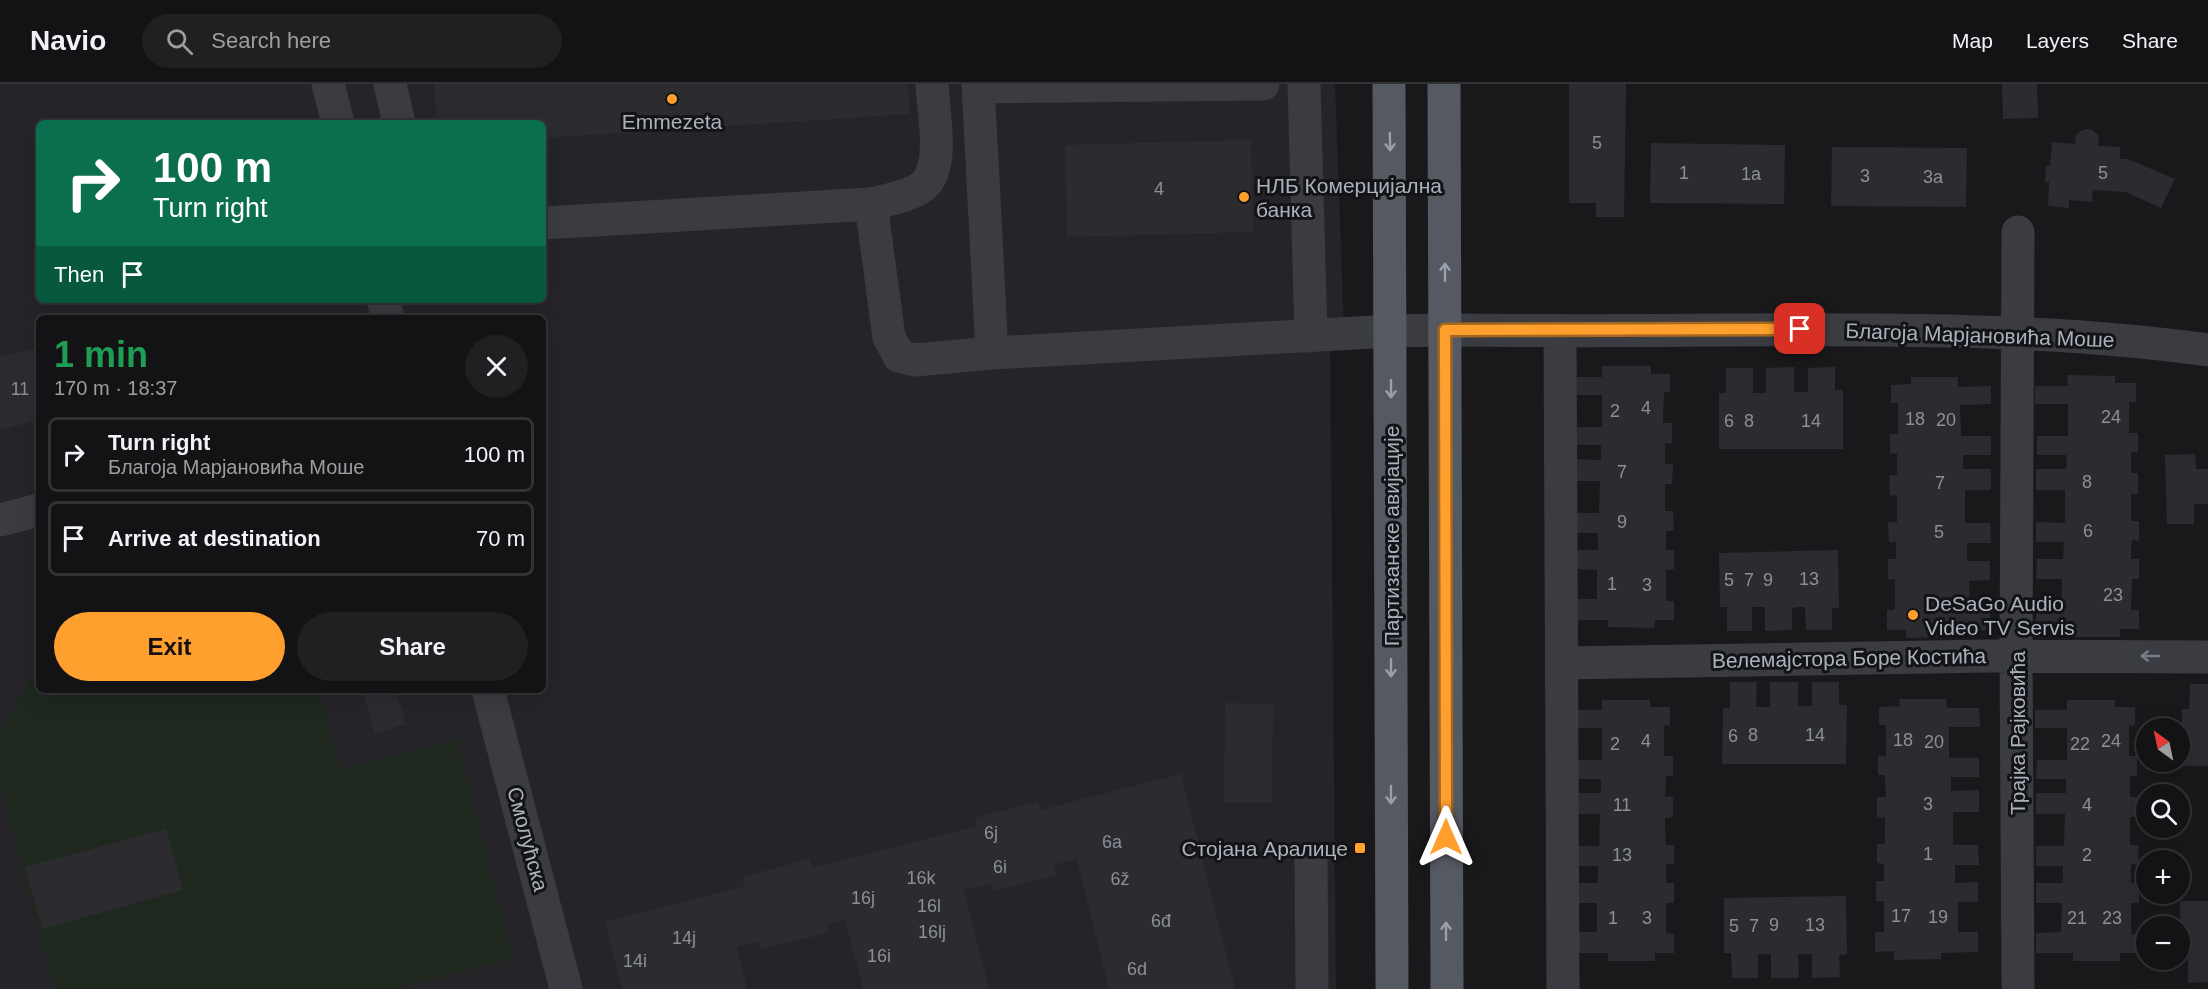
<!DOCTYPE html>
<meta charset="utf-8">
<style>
body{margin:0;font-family:Helvetica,sans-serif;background:#202022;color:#f1f3f6;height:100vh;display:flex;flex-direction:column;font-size:22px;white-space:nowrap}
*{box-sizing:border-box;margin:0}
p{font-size:20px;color:#9d9ea0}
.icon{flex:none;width:33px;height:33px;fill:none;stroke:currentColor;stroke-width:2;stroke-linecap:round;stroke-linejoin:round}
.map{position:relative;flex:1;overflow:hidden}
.panel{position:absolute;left:36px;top:231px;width:510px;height:378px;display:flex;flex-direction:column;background:#131315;border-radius:9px;box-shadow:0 6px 24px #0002,0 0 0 2px #323234}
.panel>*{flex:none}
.guide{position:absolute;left:36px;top:36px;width:510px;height:183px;border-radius:9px;box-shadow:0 6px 24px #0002,0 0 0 2px #323234;background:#0b6e4f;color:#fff;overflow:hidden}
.needle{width:39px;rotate:327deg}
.controls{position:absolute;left:2136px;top:634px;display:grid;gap:12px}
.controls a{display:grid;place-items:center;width:54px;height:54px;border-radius:50%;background:#131315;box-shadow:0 6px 24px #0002,0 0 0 2px #323234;font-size:30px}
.pin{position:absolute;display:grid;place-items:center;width:51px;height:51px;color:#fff;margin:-26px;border-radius:12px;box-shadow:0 3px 9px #0006}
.me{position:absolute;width:66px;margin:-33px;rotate:0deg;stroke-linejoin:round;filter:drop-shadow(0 0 4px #0008)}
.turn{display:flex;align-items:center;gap:21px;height:126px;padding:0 18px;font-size:27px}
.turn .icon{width:78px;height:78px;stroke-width:2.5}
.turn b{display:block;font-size:42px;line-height:51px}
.then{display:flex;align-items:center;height:57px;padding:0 18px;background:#0003;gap:12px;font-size:22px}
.round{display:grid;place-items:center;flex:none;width:63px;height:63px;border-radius:32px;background:#202022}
.head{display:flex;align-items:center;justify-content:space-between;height:102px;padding:0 18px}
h1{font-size:36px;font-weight:600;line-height:45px;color:#1e9e55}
.button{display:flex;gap:12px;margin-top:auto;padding:12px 18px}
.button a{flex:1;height:69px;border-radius:36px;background:#ffa02e;color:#111;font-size:24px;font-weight:600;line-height:69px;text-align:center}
.button a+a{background:#202022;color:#f1f3f6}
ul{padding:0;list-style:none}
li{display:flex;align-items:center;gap:18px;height:75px;margin:0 12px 9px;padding:0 6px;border:3px solid #323234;border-radius:9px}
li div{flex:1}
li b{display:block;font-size:22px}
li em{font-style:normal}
header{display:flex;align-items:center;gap:36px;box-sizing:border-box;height:84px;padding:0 30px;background:#131315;border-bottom:2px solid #323234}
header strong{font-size:28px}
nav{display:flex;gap:33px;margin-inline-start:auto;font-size:21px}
.search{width:420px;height:54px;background:#202022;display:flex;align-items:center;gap:15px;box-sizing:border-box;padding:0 21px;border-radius:33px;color:#9d9ea0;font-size:22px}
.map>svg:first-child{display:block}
</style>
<header>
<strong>Navio</strong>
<div class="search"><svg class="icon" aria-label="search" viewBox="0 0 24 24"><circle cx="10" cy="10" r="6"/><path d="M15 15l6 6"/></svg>Search here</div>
<nav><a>Map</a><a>Layers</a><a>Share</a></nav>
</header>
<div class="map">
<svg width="2208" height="905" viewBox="0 0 2208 905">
<rect width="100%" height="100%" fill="#19191c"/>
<path fill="#252529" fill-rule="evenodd" d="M 0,0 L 1335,0 L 1344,247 L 1330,248 L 1336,905 L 0,905 ZM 39,39 L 543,39 L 543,216 L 39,216 ZM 39,234 L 543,234 L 543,606 L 39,606 Z"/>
<path fill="#1e281f" d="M 39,582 L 39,606 L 319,606 L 341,686 L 457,655 L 513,875 L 396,905 L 54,905 L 0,699 L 0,646 Z"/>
<path fill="#2c2c30" d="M 434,0 L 908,0 L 910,30 L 543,54 L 543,39 L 437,39 Z
M 1569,0 L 1626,0 L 1624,133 L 1596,133 L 1596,119 L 1569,119 Z
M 2002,0 L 2037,0 L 2038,34 L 2003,35 Z
M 2085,45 L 2091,45 L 2099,52 L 2098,62 L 2120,63 L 2120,75 L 2128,75 L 2175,95 L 2161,124 L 2126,108 L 2093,106 L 2092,118 L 2069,116 L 2069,124 L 2048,122 L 2049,98 L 2045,98 L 2046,82 L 2050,82 L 2052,58 L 2075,60 L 2076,50 Z
M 1251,56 L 1253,148 L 1067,153 L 1065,61 Z
M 1651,59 L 1785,61 L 1784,120 L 1650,119 Z
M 1832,63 L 1967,64 L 1966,123 L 1831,122 Z
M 39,263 L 39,336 L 0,346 L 0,273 Z
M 1602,282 L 1651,282 L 1651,290 L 1670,290 L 1670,308 L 1664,308 L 1663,339 L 1672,339 L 1672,359 L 1665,359 L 1665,380 L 1673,380 L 1672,400 L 1665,400 L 1665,427 L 1673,427 L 1674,447 L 1666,447 L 1666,466 L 1674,466 L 1674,485 L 1666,486 L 1666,517 L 1674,517 L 1674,536 L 1655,536 L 1654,544 L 1608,543 L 1608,536 L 1571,536 L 1571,515 L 1597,515 L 1597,486 L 1571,485 L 1571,466 L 1598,466 L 1598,449 L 1571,449 L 1571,429 L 1599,429 L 1600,397 L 1570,397 L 1570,375 L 1601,376 L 1601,361 L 1571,361 L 1572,343 L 1602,343 L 1602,311 L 1570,311 L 1570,293 L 1602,293 Z
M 1794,283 L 1794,308 L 1808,308 L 1808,284 L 1835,283 L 1835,306 L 1843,306 L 1843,365 L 1719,365 L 1719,309 L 1726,309 L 1726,284 L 1753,284 L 1753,309 L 1766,309 L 1766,284 Z
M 2067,291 L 2115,292 L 2115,299 L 2136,299 L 2136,318 L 2129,318 L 2129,349 L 2138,349 L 2138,368 L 2131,368 L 2131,389 L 2138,389 L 2138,410 L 2131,410 L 2131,437 L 2139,437 L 2139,457 L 2132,456 L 2131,466 L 2131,475 L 2139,475 L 2139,495 L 2132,495 L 2131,526 L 2139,526 L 2139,545 L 2120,545 L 2120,553 L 2073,553 L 2073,545 L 2036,545 L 2036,525 L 2062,525 L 2062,495 L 2036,495 L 2037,475 L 2063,475 L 2064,458 L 2036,458 L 2036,438 L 2065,439 L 2065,406 L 2036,406 L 2036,385 L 2066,385 L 2067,380 L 2066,371 L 2037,371 L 2037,352 L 2068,352 L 2068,320 L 2035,320 L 2035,302 L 2068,302 Z
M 1911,293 L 1958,293 L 1958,303 L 1991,302 L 1991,320 L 1960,321 L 1961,352 L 1991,352 L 1991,371 L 1963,371 L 1963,385 L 1991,385 L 1991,406 L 1965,406 L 1965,439 L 1990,439 L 1991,459 L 1967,459 L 1967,477 L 1990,477 L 1990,496 L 1969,497 L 1970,526 L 1990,526 L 1990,546 L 1953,547 L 1953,553 L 1906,554 L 1906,546 L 1887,546 L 1887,526 L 1895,526 L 1895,495 L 1888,495 L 1888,475 L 1896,475 L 1896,458 L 1889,458 L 1888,438 L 1897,438 L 1897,411 L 1890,412 L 1889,391 L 1897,391 L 1897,369 L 1890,370 L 1890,350 L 1898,350 L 1898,319 L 1891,319 L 1891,301 L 1911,300 Z
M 2195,370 L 2196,385 L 2208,385 L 2208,420 L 2194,420 L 2194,440 L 2167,440 L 2165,371 Z
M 1838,466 L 1839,524 L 1832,524 L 1832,546 L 1806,546 L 1805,523 L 1799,523 L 1792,524 L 1792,546 L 1765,547 L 1765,523 L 1752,523 L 1752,547 L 1727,547 L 1727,523 L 1720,523 L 1719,469 Z
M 1730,598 L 1757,598 L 1756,623 L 1770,623 L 1770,598 L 1798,598 L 1798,622 L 1812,622 L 1812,598 L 1839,598 L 1839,621 L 1847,621 L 1846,680 L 1722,680 L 1723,624 L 1730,624 Z
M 2190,600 L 2208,600 L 2208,682 L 2182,682 L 2182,625 L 2189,625 Z
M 362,606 L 395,606 L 406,640 L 375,650 Z
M 1899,615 L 1946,615 L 1947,624 L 1979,624 L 1980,643 L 1949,643 L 1949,674 L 1979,674 L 1979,693 L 1951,693 L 1951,707 L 1979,706 L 1979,728 L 1953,728 L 1953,761 L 1978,761 L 1979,781 L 1955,781 L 1955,799 L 1978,798 L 1978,818 L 1958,818 L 1958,848 L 1978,848 L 1978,868 L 1941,869 L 1941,875 L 1894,876 L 1894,867 L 1875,868 L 1875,848 L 1884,848 L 1884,817 L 1876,817 L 1876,797 L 1884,797 L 1884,780 L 1877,779 L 1877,760 L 1885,760 L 1885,733 L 1877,734 L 1877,713 L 1886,713 L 1885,691 L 1878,691 L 1878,672 L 1886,672 L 1886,641 L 1879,641 L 1879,623 L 1900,622 Z
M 1602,616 L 1650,616 L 1650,623 L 1670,623 L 1670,642 L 1664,641 L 1664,672 L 1673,672 L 1673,692 L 1666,692 L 1665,713 L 1673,713 L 1673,733 L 1665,734 L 1665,746 L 1666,761 L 1674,761 L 1674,780 L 1666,780 L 1666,799 L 1674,799 L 1674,819 L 1666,819 L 1666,849 L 1674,850 L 1674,869 L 1655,869 L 1655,877 L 1608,877 L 1608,869 L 1571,869 L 1571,848 L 1597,848 L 1597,819 L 1571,819 L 1571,799 L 1598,799 L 1598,782 L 1571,782 L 1571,762 L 1599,762 L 1600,730 L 1571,730 L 1571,709 L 1601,709 L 1601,695 L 1571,695 L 1572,676 L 1602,676 L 1602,644 L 1570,644 L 1570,626 L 1602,626 Z
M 2067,616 L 2115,616 L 2115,623 L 2135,623 L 2135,641 L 2129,642 L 2129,672 L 2137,672 L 2137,692 L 2130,692 L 2130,713 L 2138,713 L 2137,733 L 2130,733 L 2130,761 L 2138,761 L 2139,781 L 2131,780 L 2131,799 L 2139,799 L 2139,819 L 2131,819 L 2131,850 L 2139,850 L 2139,869 L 2120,869 L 2120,877 L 2073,877 L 2073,869 L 2036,869 L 2036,849 L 2061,848 L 2062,819 L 2036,819 L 2036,799 L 2063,799 L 2063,782 L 2036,782 L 2036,762 L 2064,762 L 2065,730 L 2036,730 L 2036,709 L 2066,709 L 2066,695 L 2036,695 L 2037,676 L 2067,676 L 2067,644 L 2035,644 L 2035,626 L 2067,626 Z
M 1225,619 L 1273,620 L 1272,719 L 1224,719 Z
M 1181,690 L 1235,905 L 1109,905 L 1077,775 L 1054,781 L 1056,791 L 993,807 L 991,799 L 964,806 L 989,905 L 863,905 L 845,835 L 826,840 L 828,849 L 760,865 L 759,858 L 737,863 L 747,905 L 622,905 L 605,838 L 745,802 L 742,793 L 809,775 L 812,784 L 977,742 L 975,734 L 1038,718 L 1040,726 Z
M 166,745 L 183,806 L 42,845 L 25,783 Z
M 1846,812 L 1847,870 L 1839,871 L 1840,893 L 1812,894 L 1812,870 L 1798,870 L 1799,894 L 1771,894 L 1771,870 L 1758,870 L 1758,894 L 1732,894 L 1731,869 L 1724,869 L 1724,814 Z
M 2180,817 L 2208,817 L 2208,898 L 2188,899 L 2188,873 L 2181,873 Z"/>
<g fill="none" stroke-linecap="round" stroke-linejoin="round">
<path stroke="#3a3c41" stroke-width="33" d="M 328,0 L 338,39
M 390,0 L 399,39
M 978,0 L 992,269
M 1304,0 L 1311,252
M 978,3 L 1263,0
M 871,120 L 889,253 L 899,272 L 915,276 L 992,269 L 1391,247 L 1445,246 C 1538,247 1630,247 1722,246 C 1884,245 2047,244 2208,266
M 543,139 L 871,120 C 887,116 917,111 927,98 C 944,76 933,26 932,0
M 2018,148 L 2016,572 L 2018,905
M 383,216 L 388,234
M 1560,248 L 1563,905
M 0,436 L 39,426
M 1562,579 L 1991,572 L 2208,573
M 488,606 L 566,905
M 1311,776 L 1312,905"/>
<path stroke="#555961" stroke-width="33" d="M 1389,0 L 1392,905
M 1444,0 L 1447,905"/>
</g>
<defs><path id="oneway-shaft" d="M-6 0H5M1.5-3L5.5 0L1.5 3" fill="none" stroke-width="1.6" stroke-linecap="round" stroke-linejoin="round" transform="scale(1.5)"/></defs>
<g stroke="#99a0ab">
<use href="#oneway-shaft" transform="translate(1390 58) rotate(89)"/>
<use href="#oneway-shaft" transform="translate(1445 188) rotate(-90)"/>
<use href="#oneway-shaft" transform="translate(1391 305) rotate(90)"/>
<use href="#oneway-shaft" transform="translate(1391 584) rotate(90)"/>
<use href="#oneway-shaft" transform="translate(1391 711) rotate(90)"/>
<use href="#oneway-shaft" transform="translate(1446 847) rotate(-90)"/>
</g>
<use stroke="#787d85" href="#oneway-shaft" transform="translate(2150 572) rotate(-180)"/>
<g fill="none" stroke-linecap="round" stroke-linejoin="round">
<defs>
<path id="route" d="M 1446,753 L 1445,246 L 1800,245"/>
</defs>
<use href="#route" stroke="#a6681e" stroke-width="15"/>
<use href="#route" stroke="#ffa02e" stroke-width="10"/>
</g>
<g fill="#ffa02e" stroke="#141417" stroke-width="2">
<circle cx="672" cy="15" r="6"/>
<circle cx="1244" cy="113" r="6"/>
<circle cx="1913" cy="531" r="6"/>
<rect x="1354" y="758" width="12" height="12" rx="3"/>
</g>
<g text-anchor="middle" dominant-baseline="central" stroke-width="6" stroke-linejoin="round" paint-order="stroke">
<g font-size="18" fill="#8a9099">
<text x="1597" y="59">5</text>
<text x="1684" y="89">1</text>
<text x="2103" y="89">5</text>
<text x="1751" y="90">1a</text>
<text x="1865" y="92">3</text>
<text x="1933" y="93">3a</text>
<text x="1159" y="105">4</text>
<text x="20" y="305">11</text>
<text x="1646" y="324">4</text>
<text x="1615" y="327">2</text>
<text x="2111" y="333">24</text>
<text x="1915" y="335">18</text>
<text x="1946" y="336">20</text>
<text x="1729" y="337">6</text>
<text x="1749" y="337">8</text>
<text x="1811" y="337">14</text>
<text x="1622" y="388">7</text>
<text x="2087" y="398">8</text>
<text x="1940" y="399">7</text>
<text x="1622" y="438">9</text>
<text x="2088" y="447">6</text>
<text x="1939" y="448">5</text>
<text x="1809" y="495">13</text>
<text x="1729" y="496">5</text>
<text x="1749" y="496">7</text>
<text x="1768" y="496">9</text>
<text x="1612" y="500">1</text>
<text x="1647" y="501">3</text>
<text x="2113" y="511">23</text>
<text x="1753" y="651">8</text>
<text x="1815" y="651">14</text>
<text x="1733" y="652">6</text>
<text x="1903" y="656">18</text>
<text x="1646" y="657">4</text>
<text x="2111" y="657">24</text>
<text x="1934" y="658">20</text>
<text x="1615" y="660">2</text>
<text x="2080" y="660">22</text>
<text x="1928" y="720">3</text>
<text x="1622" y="721">11</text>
<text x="2087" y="721">4</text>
<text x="991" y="749">6j</text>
<text x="1112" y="758">6a</text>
<text x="1928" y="770">1</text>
<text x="1622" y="771">13</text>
<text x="2087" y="771">2</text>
<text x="1000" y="783">6i</text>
<text x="921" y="794">16k</text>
<text x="1120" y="795">6ž</text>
<text x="863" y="814">16j</text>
<text x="929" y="822">16l</text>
<text x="1901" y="832">17</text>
<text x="1938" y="833">19</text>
<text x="1613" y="834">1</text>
<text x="1647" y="834">3</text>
<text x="2077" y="834">21</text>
<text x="2112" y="834">23</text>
<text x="1161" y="837">6đ</text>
<text x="1774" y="841">9</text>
<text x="1815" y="841">13</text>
<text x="1734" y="842">5</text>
<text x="1754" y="842">7</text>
<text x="932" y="848">16lj</text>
<text x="684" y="854">14j</text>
<text x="879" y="872">16i</text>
<text x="635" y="877">14i</text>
<text x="1137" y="885">6d</text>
</g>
<g font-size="21" fill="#aab2bd" stroke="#141417" text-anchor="start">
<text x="672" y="37" text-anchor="middle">Emmezeta</text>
<text x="1256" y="101">НЛБ Комерцијална<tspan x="1256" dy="24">банка</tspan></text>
<text x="1925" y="519">DeSaGo Audio<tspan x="1925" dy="24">Video TV Servis</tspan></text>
<text x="1348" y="764" text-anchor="end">Стојана Аралице</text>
</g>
<g font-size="21" fill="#aab2bd" stroke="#141417">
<text transform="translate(1980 251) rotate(2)">Благоја Марјановића Моше</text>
<text transform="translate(1391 452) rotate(-90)">Партизанске авијације</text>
<text transform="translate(1849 574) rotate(-1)">Велемајстора Боре Костића</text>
<text transform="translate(2017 649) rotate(-90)">Трајка Рајковића</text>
<text transform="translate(528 755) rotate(75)">Смолућска</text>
</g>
</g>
</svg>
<div class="controls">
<a><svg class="needle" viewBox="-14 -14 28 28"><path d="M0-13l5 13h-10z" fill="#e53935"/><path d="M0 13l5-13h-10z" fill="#9d9ea0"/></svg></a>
<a><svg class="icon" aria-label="search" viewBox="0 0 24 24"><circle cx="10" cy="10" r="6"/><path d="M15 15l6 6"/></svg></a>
<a>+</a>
<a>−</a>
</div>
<div class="pin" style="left:1800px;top:245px;background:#d93025"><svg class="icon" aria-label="arrive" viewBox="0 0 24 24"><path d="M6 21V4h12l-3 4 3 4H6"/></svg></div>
<svg class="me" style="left:1446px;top:753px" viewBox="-20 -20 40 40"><path d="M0-17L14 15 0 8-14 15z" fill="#ffa02e" stroke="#fff" stroke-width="4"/></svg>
<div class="guide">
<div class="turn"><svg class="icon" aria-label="right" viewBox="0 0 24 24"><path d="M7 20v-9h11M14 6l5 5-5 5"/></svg><div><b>100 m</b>Turn right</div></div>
<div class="then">Then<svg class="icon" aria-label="arrive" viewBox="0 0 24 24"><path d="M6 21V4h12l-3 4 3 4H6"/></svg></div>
</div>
<section class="panel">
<div class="head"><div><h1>1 min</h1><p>170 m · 18:37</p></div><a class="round"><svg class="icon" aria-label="close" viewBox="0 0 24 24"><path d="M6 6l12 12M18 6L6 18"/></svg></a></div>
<ul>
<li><svg class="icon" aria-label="right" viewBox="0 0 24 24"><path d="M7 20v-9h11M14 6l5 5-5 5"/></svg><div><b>Turn right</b><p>Благоја Марјановића Моше</p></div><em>100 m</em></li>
<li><svg class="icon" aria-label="arrive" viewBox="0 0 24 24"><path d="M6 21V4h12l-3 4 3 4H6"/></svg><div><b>Arrive at destination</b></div><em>70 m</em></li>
</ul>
<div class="button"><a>Exit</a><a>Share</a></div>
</section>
</div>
